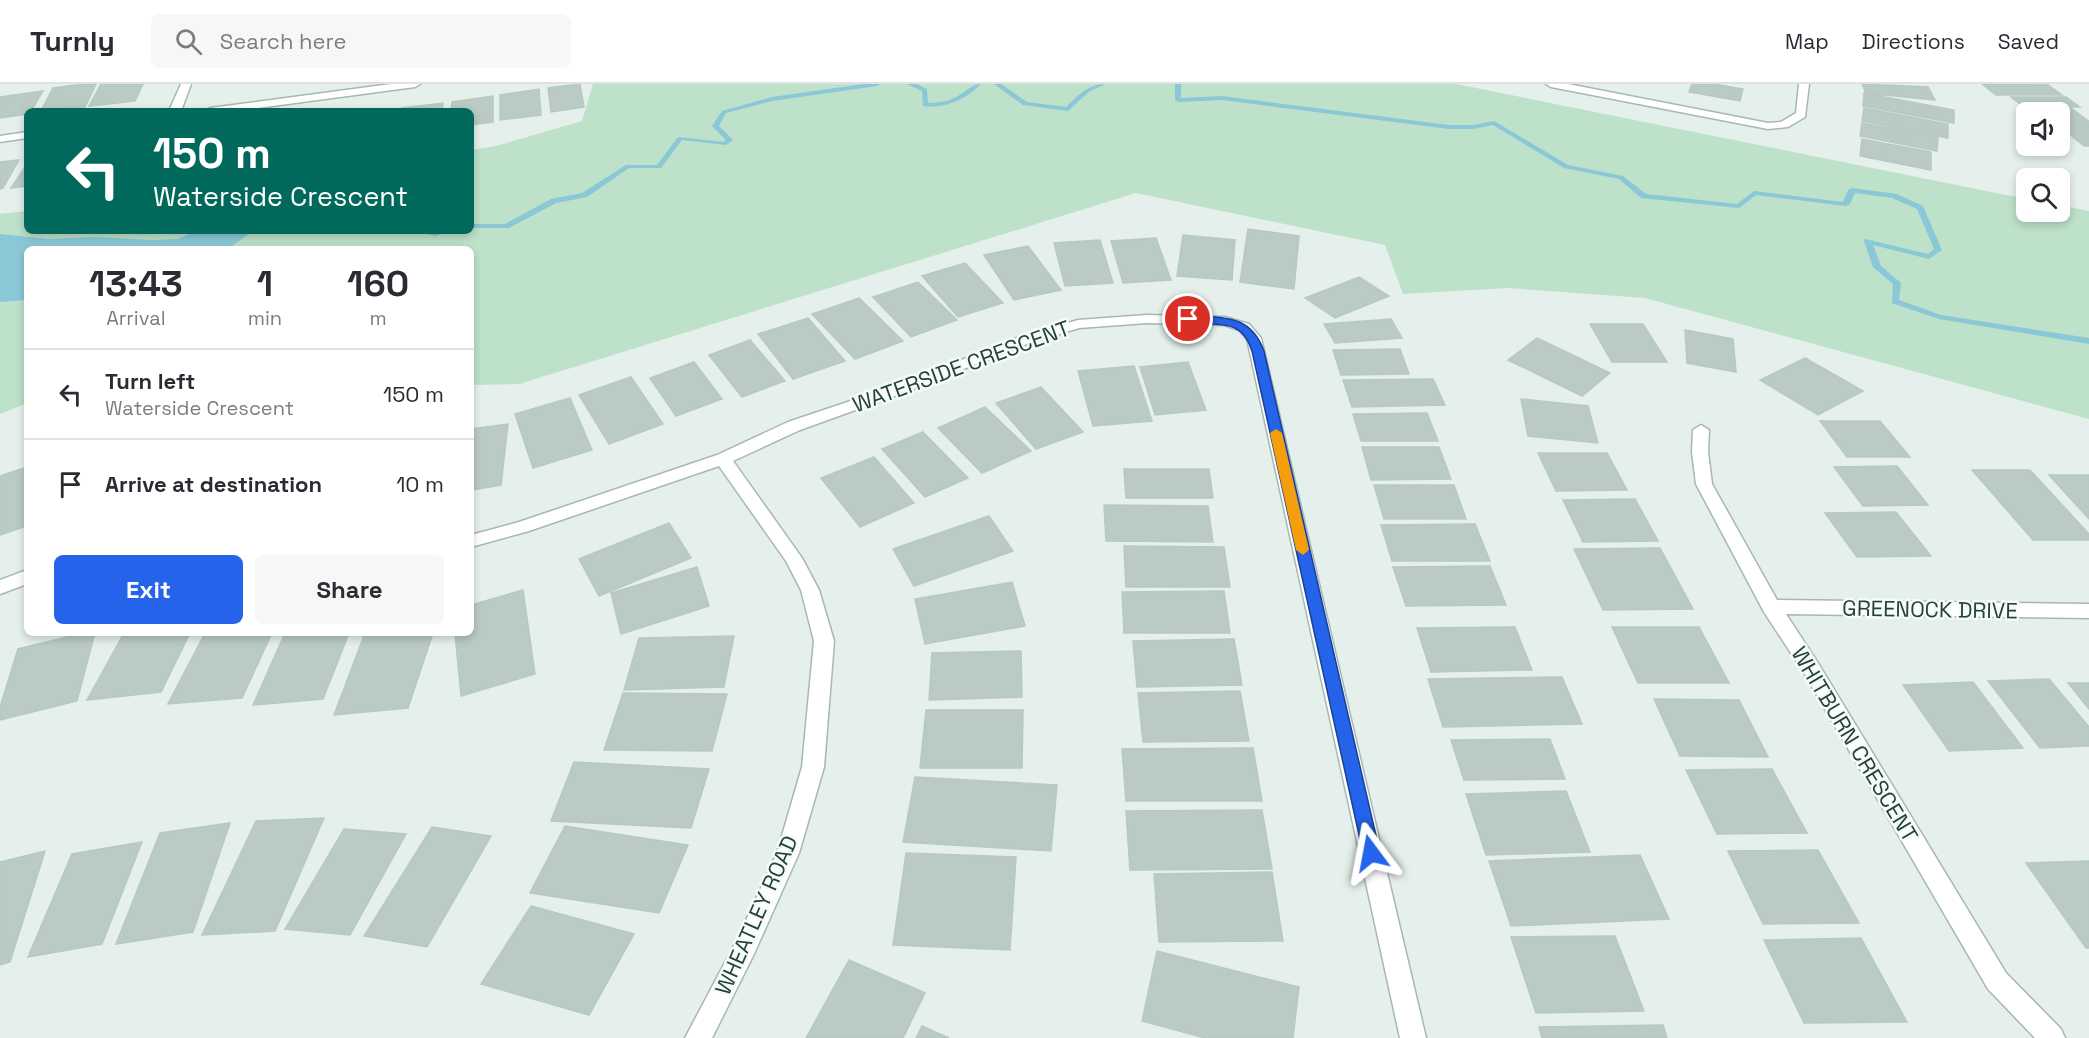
<!DOCTYPE html>
<style>
body{margin:0;font-family:"Space Grotesk",sans-serif;background:#f7f7f7;color:#2b2b33;height:100vh;display:flex;flex-direction:column;font-size:22px;white-space:nowrap}
*{box-sizing:border-box;margin:0}
p{font-size:20px;color:#7c7c81}
.icon{flex:none;width:33px;height:33px;fill:none;stroke:currentColor;stroke-width:2;stroke-linecap:round;stroke-linejoin:round}
.map{position:relative;flex:1;overflow:hidden}
.side{position:absolute;left:24px;top:162px;width:450px;height:390px;display:flex;flex-direction:column;background:#fff;border-radius:9px;box-shadow:0 3px 9px #0003}
.side>*{flex:none}
.banner{position:absolute;left:24px;top:24px;width:450px;height:126px;border-radius:9px;box-shadow:0 3px 9px #0003;background:#00695c;color:#fff;overflow:hidden}
.tools{position:absolute;left:2016px;top:18px;display:grid;gap:12px}
.tools a{display:grid;place-items:center;width:54px;height:54px;border-radius:9px;background:#fff;box-shadow:0 3px 9px #0003;font-size:30px}
.pin{position:absolute;display:grid;place-items:center;width:51px;height:51px;color:#fff;margin:-26px;border:3px solid #fff;border-radius:50%;box-shadow:0 2px 6px #0007}
.me{position:absolute;width:66px;margin:-33px;rotate:347deg;stroke-linejoin:round;filter:drop-shadow(0 0 4px #0008)}
.turn{display:flex;align-items:center;gap:21px;height:126px;padding:0 30px;font-size:27px}
.turn .icon{width:78px;height:78px;stroke-width:2.5}
.turn b{display:block;font-size:42px;line-height:51px}
.eta{display:flex;justify-content:space-evenly;align-items:center;height:102px;text-align:center}
.eta b{font-size:36px;font-weight:700;line-height:42px}
.cta{display:flex;gap:12px;margin-top:auto;padding:12px 30px}
.cta a{flex:1;height:69px;border-radius:9px;background:#2563eb;color:#fff;font-size:24px;font-weight:700;line-height:69px;text-align:center}
.cta a+a{background:#f7f7f7;color:#2b2b33}
ul{padding:0;list-style:none}
li{display:flex;align-items:center;gap:18px;height:90px;padding:0 30px;border-top:2px solid #e1e1e2}
li div{flex:1}
li b{display:block;font-size:22px}
li em{font-style:normal}
header{display:flex;align-items:center;gap:36px;box-sizing:border-box;height:84px;padding:0 30px;background:#fff;border-bottom:2px solid #e1e1e2}
header strong{font-size:28px}
nav{display:flex;gap:33px;margin-inline-start:auto;font-size:21px}
.search{width:420px;height:54px;background:#f7f7f7;display:flex;align-items:center;gap:15px;box-sizing:border-box;padding:0 21px;border-radius:9px;color:#7c7c81;font-size:22px}
.map>svg:first-child{display:block}
</style>
<header>
<strong>Turnly</strong>
<div class="search"><svg class="icon" aria-label="search" viewBox="0 0 24 24"><circle cx="10" cy="10" r="6"/><path d="M15 15l6 6"/></svg>Search here</div>
<nav><a>Map</a><a>Directions</a><a>Saved</a></nav>
</header>
<div class="map">
<svg width="2089" height="954" viewBox="0 0 2089 954">
<rect width="100%" height="100%" fill="#e5efeb"/>
<path fill="#bde1c9" d="M 593,0 L 1456,0 L 2026,115 L 2026,128 L 2060,128 L 2060,121 L 2089,127 L 2089,335 L 1645,214 L 1508,204 L 1403,210 L 1385,161 L 1136,109 L 519,300 L 471,301 L 471,165 L 27,165 L 27,319 L 0,330 L 0,130 L 27,127 L 27,147 L 471,147 L 471,66 L 496,62 L 582,37 Z"/>
<path fill="#8ac7d7" d="M 196,147 L 253,147 L 228,165 L 27,165 L 27,216 L 0,218 L 0,150 L 48,155 L 94,153 L 152,156 L 178,155 Z"/>
<g fill="none" stroke-linecap="round" stroke-linejoin="round">
<path fill="#8ac7d7" fill-rule="evenodd" d="M 864,0 L 880,0 L 877,2 L 772,17 L 726,29 L 719,42 L 733,56 L 726,61 L 682,56 L 661,84 L 629,84 L 587,113 L 556,119 L 509,144 L 471,144 L 471,140 L 505,140 L 551,115 L 582,109 L 626,81 L 657,81 L 678,53 L 723,58 L 726,56 L 712,42 L 722,27 L 772,13 Z
M 907,0 L 916,0 L 927,5 L 928,19 C 939,19 949,17 958,12 C 967,7 972,0 981,0 C 965,16 945,25 923,22 L 922,7 Z
M 994,0 L 1001,0 L 1027,18 L 1066,23 C 1079,11 1088,0 1106,0 L 1090,7 L 1068,27 L 1023,21 Z
M 1175,0 L 1181,0 L 1181,14 L 1222,12 L 1449,41 L 1473,41 L 1494,37 L 1568,81 L 1623,92 L 1646,110 L 1737,120 L 1754,107 L 1843,118 L 1848,106 L 1852,104 L 1897,110 L 1923,122 L 1942,166 L 1929,175 L 1873,161 L 1881,182 L 1901,199 L 1899,216 L 1941,231 L 2089,254 L 2089,260 L 1939,235 L 1892,219 L 1893,200 L 1873,183 L 1864,157 L 1865,155 L 1928,170 L 1934,165 L 1917,125 L 1892,114 L 1855,109 L 1850,120 L 1846,122 L 1756,111 L 1739,124 L 1641,114 L 1619,95 L 1564,84 L 1493,41 L 1473,45 L 1449,45 L 1222,16 L 1178,18 L 1175,16 Z
M 418,147 L 452,147 L 435,152 Z"/>
</g>
<path fill="#bacac4" stroke="#b7c9c3" stroke-width="1.5" d="M 83,0 L 96,0 L 85,23 L 41,27 L 53,4 Z
M 101,0 L 143,0 L 135,17 L 89,22 Z
M 580,0 L 584,23 L 551,28 L 548,4 Z
M 1692,0 L 1714,0 L 1743,5 L 1740,17 L 1689,8 Z
M 1862,0 L 1928,3 L 1935,16 L 1866,9 Z
M 1982,0 L 2048,1 L 2062,11 L 1996,11 Z
M 539,5 L 541,31 L 500,36 L 500,11 Z
M 43,7 L 31,27 L 27,27 L 27,30 L 0,34 L 0,13 Z
M 1864,9 L 1954,26 L 1954,39 L 1863,22 Z
M 493,12 L 493,38 L 471,41 L 471,27 L 451,27 L 452,18 Z
M 2011,13 L 2066,13 L 2080,23 L 2024,23 Z
M 443,19 L 442,27 L 402,27 L 402,24 Z
M 1864,24 L 1948,40 L 1948,54 L 1862,37 Z
M 2033,24 L 2071,24 L 2087,36 L 2060,36 L 2060,28 L 2040,28 Z
M 2060,37 L 2089,37 L 2089,48 L 2061,48 Z
M 1862,39 L 1938,53 L 1937,67 L 1860,52 Z
M 2068,49 L 2089,49 L 2089,62 L 2084,62 Z
M 1862,55 L 1931,68 L 1931,86 L 1860,72 Z
M 19,76 L 3,104 L 0,105 L 0,78 Z
M 27,80 L 27,102 L 11,104 Z
M 1248,145 L 1299,152 L 1294,205 L 1240,198 Z
M 1183,151 L 1235,156 L 1232,196 L 1177,192 Z
M 1156,154 L 1171,196 L 1123,199 L 1111,157 Z
M 1100,156 L 1113,199 L 1065,202 L 1054,159 Z
M 1028,162 L 1061,206 L 1014,216 L 984,171 Z
M 965,179 L 1003,219 L 958,233 L 922,192 Z
M 1359,193 L 1389,212 L 1335,234 L 1305,214 Z
M 918,198 L 957,236 L 911,253 L 873,213 Z
M 859,214 L 903,257 L 855,275 L 812,230 Z
M 808,234 L 845,277 L 793,295 L 758,250 Z
M 1391,235 L 1402,254 L 1335,259 L 1324,240 Z
M 1590,240 L 1643,240 L 1667,278 L 1612,278 Z
M 1685,246 L 1733,255 L 1736,288 L 1687,279 Z
M 1537,254 L 1610,289 L 1582,312 L 1508,276 Z
M 750,256 L 785,297 L 742,313 L 709,271 Z
M 1400,265 L 1409,290 L 1341,291 L 1333,266 Z
M 1805,274 L 1863,307 L 1818,331 L 1760,296 Z
M 694,278 L 722,315 L 676,332 L 650,294 Z
M 1188,278 L 1206,326 L 1155,331 L 1140,283 Z
M 1134,282 L 1152,337 L 1093,342 L 1078,287 Z
M 631,293 L 663,340 L 609,360 L 579,311 Z
M 1433,295 L 1445,321 L 1352,323 L 1343,296 Z
M 1041,303 L 1083,348 L 1036,365 L 996,319 Z
M 570,314 L 592,366 L 533,384 L 515,330 Z
M 1521,315 L 1588,322 L 1598,359 L 1528,352 Z
M 985,323 L 1031,367 L 982,389 L 938,344 Z
M 1427,329 L 1438,357 L 1361,357 L 1353,330 Z
M 1820,337 L 1880,337 L 1910,373 L 1847,373 Z
M 508,340 L 501,401 L 471,406 L 471,345 Z
M 923,348 L 968,394 L 925,413 L 882,365 Z
M 1362,363 L 1439,363 L 1451,395 L 1371,396 Z
M 1538,369 L 1607,369 L 1627,406 L 1556,407 Z
M 874,373 L 914,419 L 860,443 L 821,394 Z
M 1897,382 L 1928,421 L 1863,422 L 1834,383 Z
M 27,383 L 27,442 L 0,451 L 0,392 Z
M 1124,385 L 1209,385 L 1213,414 L 1126,414 Z
M 1972,386 L 2030,386 L 2089,450 L 2089,456 L 2033,456 Z
M 2049,391 L 2089,391 L 2089,435 Z
M 1374,401 L 1454,401 L 1466,435 L 1384,435 Z
M 1635,415 L 1658,457 L 1583,458 L 1563,416 Z
M 1104,421 L 1208,422 L 1213,458 L 1106,457 Z
M 1896,428 L 1931,472 L 1857,473 L 1825,429 Z
M 989,432 L 1013,467 L 914,502 L 893,465 Z
M 669,439 L 691,474 L 599,512 L 579,475 Z
M 1475,440 L 1490,477 L 1392,477 L 1381,441 Z
M 1124,462 L 1224,463 L 1230,503 L 1126,503 Z
M 1660,464 L 1693,525 L 1603,526 L 1574,465 Z
M 1490,482 L 1506,521 L 1406,522 L 1393,483 Z
M 697,483 L 709,522 L 621,550 L 611,509 Z
M 1012,498 L 1025,542 L 925,560 L 915,515 Z
M 523,506 L 535,590 L 461,612 L 455,549 L 471,549 L 471,521 Z
M 1224,507 L 1230,549 L 1124,549 L 1122,508 Z
M 1515,543 L 1532,586 L 1431,588 L 1417,544 Z
M 1612,543 L 1699,543 L 1729,599 L 1638,599 Z
M 83,549 L 95,549 L 77,617 L 0,636 L 0,623 L 18,565 Z
M 124,549 L 190,549 L 161,608 L 87,616 Z
M 205,549 L 272,549 L 242,614 L 168,620 Z
M 285,549 L 349,549 L 323,615 L 253,621 Z
M 365,549 L 433,549 L 408,624 L 334,631 Z
M 734,552 L 724,603 L 624,606 L 639,554 Z
M 1234,555 L 1242,601 L 1137,603 L 1133,557 Z
M 1021,567 L 1022,613 L 929,616 L 932,569 Z
M 1562,593 L 1582,640 L 1443,643 L 1428,595 Z
M 2049,595 L 2089,643 L 2089,662 L 2040,664 L 1988,597 Z
M 1973,598 L 2023,664 L 1949,667 L 1903,601 Z
M 2068,599 L 2089,599 L 2089,625 Z
M 1240,607 L 1249,657 L 1143,658 L 1138,609 Z
M 623,609 L 727,610 L 712,667 L 604,666 Z
M 1654,615 L 1739,616 L 1768,673 L 1680,672 Z
M 926,626 L 1023,626 L 1022,684 L 920,684 Z
M 1550,655 L 1565,695 L 1464,696 L 1451,656 Z
M 1253,664 L 1262,717 L 1126,717 L 1122,665 Z
M 574,678 L 709,685 L 691,744 L 551,737 Z
M 1772,685 L 1807,749 L 1717,750 L 1686,686 Z
M 915,693 L 1057,701 L 1051,767 L 903,758 Z
M 1566,707 L 1590,768 L 1486,771 L 1466,710 Z
M 1262,726 L 1272,785 L 1130,786 L 1126,727 Z
M 324,734 L 275,847 L 202,851 L 256,737 Z
M 230,739 L 193,848 L 116,860 L 160,749 Z
M 565,742 L 688,761 L 659,829 L 530,809 Z
M 432,743 L 491,752 L 427,863 L 364,852 Z
M 344,745 L 406,750 L 350,851 L 285,845 Z
M 142,758 L 102,860 L 28,873 L 72,770 Z
M 1818,766 L 1859,839 L 1763,840 L 1728,767 Z
M 45,767 L 10,878 L 0,881 L 0,778 Z
M 906,769 L 1016,773 L 1010,866 L 893,861 Z
M 1640,771 L 1669,835 L 1511,842 L 1489,777 Z
M 2089,777 L 2089,864 L 2086,864 L 2026,779 Z
M 1272,788 L 1283,857 L 1159,858 L 1154,790 Z
M 531,822 L 634,850 L 589,931 L 481,900 Z
M 1615,852 L 1644,927 L 1536,929 L 1511,853 Z
M 1861,854 L 1907,938 L 1804,939 L 1764,856 Z
M 1157,867 L 1299,903 L 1293,954 L 1205,954 L 1142,937 Z
M 849,876 L 925,909 L 903,954 L 806,954 Z
M 1663,941 L 1667,954 L 1542,954 L 1539,943 Z
M 922,942 L 949,954 L 916,954 Z"/>
<g fill="none" stroke-linecap="round" stroke-linejoin="round">
<defs>
<path id="street" d="M 181,0 L 191,0 L 181,27 L 169,27 Z
M 391,0 L 420,0 L 415,3 L 235,27 L 204,27 L 210,24 Z
M 1546,0 L 1568,0 L 1768,39 L 1781,38 L 1796,29 L 1799,0 L 1809,0 L 1805,33 L 1788,43 L 1768,45 L 1551,3 Z
M 27,48 L 27,54 L 0,58 L 0,52 Z
M 1147,231 L 1225,233 L 1249,240 L 1261,254 L 1426,954 L 1400,954 L 1247,255 L 1239,246 L 1224,241 L 1147,239 L 1079,244 L 1027,260 L 908,307 L 800,346 L 733,377 L 802,474 L 819,506 L 834,557 L 824,683 L 799,769 L 754,870 L 712,954 L 685,954 L 738,854 L 777,769 L 802,683 L 814,557 L 801,506 L 786,477 L 719,382 L 529,447 L 471,463 L 471,451 L 519,438 L 717,371 L 788,338 L 898,301 L 1017,254 L 1078,236 Z
M 1701,341 L 1709,346 L 1708,368 L 1712,400 L 1777,516 L 2089,520 L 2089,534 L 1786,530 L 1818,579 L 2006,889 L 2061,945 L 2065,954 L 2035,954 L 1988,905 L 1804,589 L 1764,528 L 1696,400 L 1692,368 L 1693,346 Z
M 27,486 L 27,500 L 0,510 L 0,496 Z"/>
</defs>
<use href="#street" stroke="#a7b8b3" stroke-width="3"/>
<use href="#street" fill="#fff" fill-rule="evenodd"/>
</g>
<path fill="#2563eb" stroke="#184099" stroke-width="1.5" d="M 1188,232 C 1222,234 1250,229 1264,267 L 1380,769 L 1377,775 L 1371,777 L 1365,775 L 1363,769 L 1252,267 C 1240,230 1214,244 1184,238 L 1184,233 Z"/>
<path fill="#f59e0b" d="M 1276,345 L 1282,349 L 1309,466 L 1303,471 L 1296,466 L 1270,349 Z"/>
<g text-anchor="middle" dominant-baseline="central" stroke-width="5" stroke-linejoin="round" paint-order="stroke">
<g font-size="22" fill="#22433c" stroke="#f6fbf9">
<text transform="translate(961 282) rotate(-20)">WATERSIDE CRESCENT</text>
<text transform="translate(1930 525) rotate(1)">GREENOCK DRIVE</text>
<text transform="translate(1855 660) rotate(59)">WHITBURN CRESCENT</text>
<text transform="translate(756 831) rotate(-66)">WHEATLEY ROAD</text>
</g>
</g>
</svg>
<div class="tools">
<a><svg class="icon" aria-label="sound" viewBox="0 0 24 24"><path d="M4 9h4l5-4v14l-5-4H4zM17 9q2 3 0 6"/></svg></a>
<a><svg class="icon" aria-label="search" viewBox="0 0 24 24"><circle cx="10" cy="10" r="6"/><path d="M15 15l6 6"/></svg></a>
</div>
<div class="pin" style="left:1188px;top:235px;background:#d93025"><svg class="icon" aria-label="arrive" viewBox="0 0 24 24"><path d="M6 21V4h12l-3 4 3 4H6"/></svg></div>
<svg class="me" style="left:1371px;top:769px" viewBox="-20 -20 40 40"><path d="M0-17L14 15 0 8-14 15z" fill="#2563eb" stroke="#fff" stroke-width="4"/></svg>
<div class="banner">
<div class="turn"><svg class="icon" aria-label="left" viewBox="0 0 24 24"><path d="M17 20v-9H6M10 6l-5 5 5 5"/></svg><div><b>150 m</b>Waterside Crescent</div></div>
</div>
<section class="side">
<div class="eta">
<div><b>13:43</b><p>Arrival</p></div>
<div><b>1</b><p>min</p></div>
<div><b>160</b><p>m</p></div>
</div>
<ul>
<li><svg class="icon" aria-label="left" viewBox="0 0 24 24"><path d="M17 20v-9H6M10 6l-5 5 5 5"/></svg><div><b>Turn left</b><p>Waterside Crescent</p></div><em>150 m</em></li>
<li><svg class="icon" aria-label="arrive" viewBox="0 0 24 24"><path d="M6 21V4h12l-3 4 3 4H6"/></svg><div><b>Arrive at destination</b></div><em>10 m</em></li>
</ul>
<div class="cta"><a>Exit</a><a>Share</a></div>
</section>
</div>
